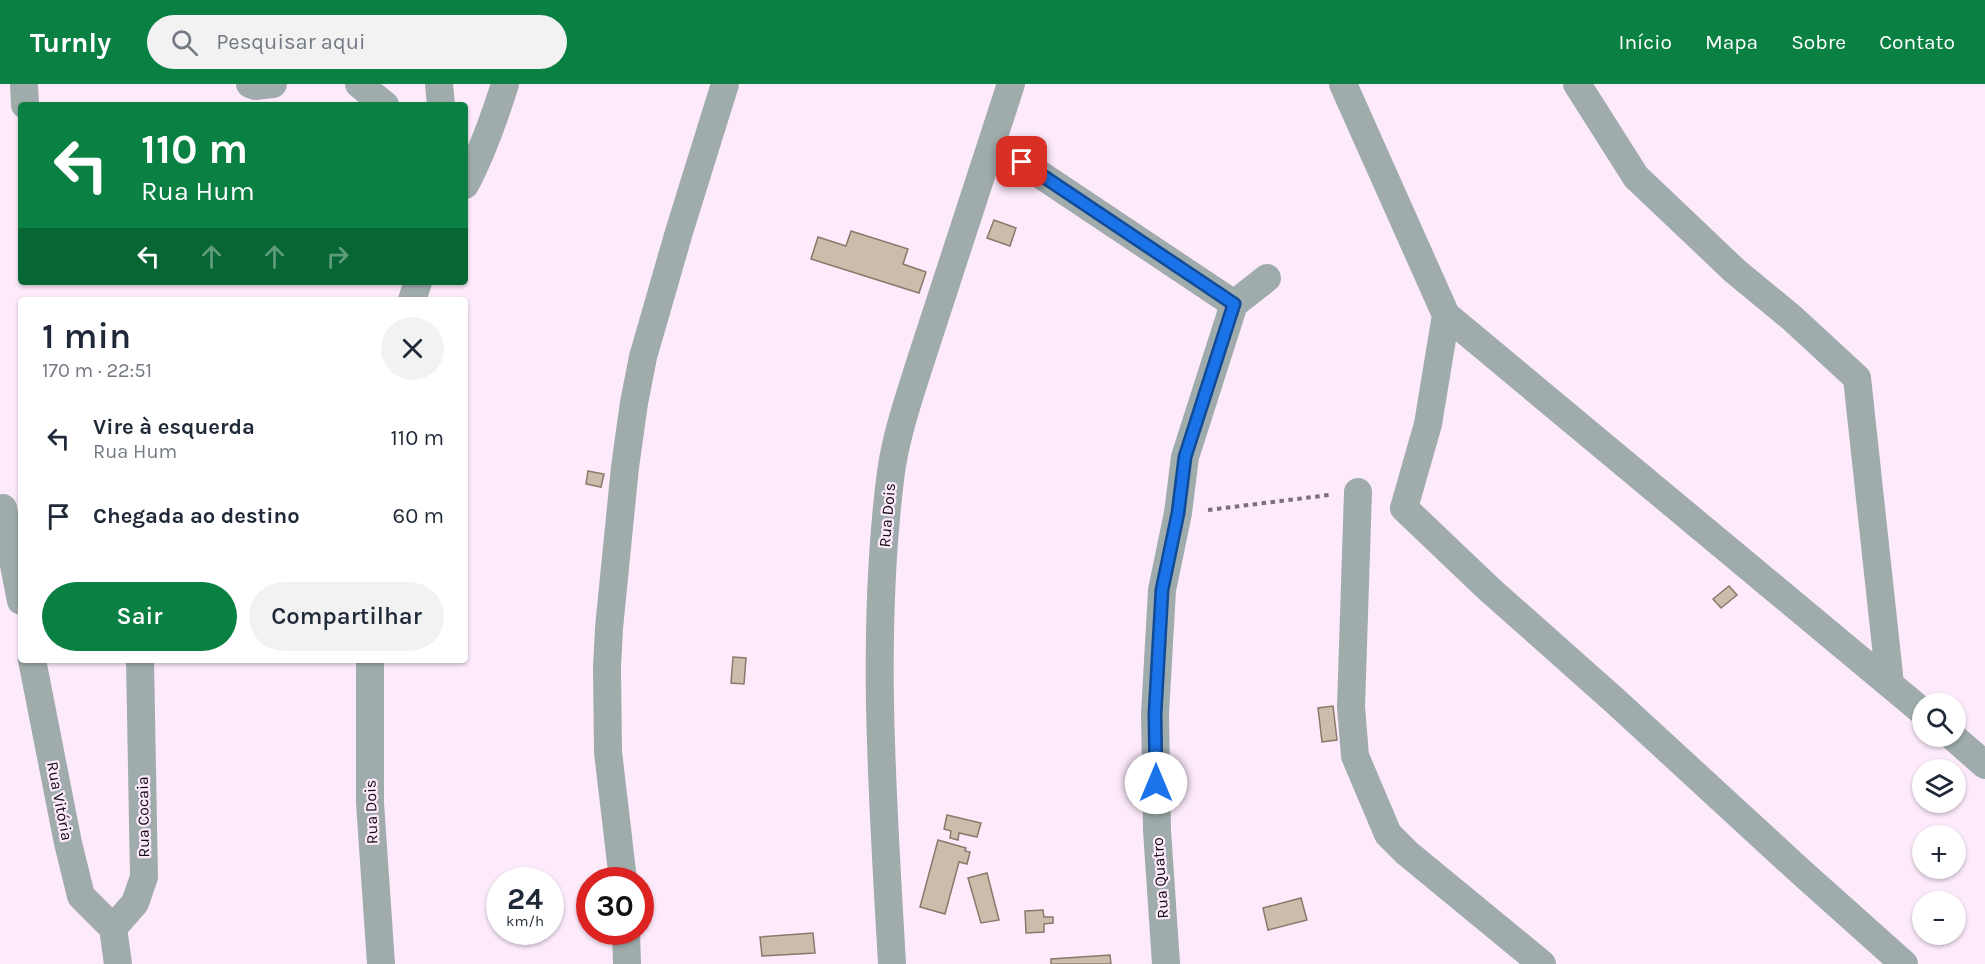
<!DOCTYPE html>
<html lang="pt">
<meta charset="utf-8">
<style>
body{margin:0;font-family:Karla,sans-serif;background:#f2f2f3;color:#1f2937;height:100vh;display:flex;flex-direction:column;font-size:22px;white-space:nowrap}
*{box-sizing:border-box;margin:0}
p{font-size:20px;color:#747a83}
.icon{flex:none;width:33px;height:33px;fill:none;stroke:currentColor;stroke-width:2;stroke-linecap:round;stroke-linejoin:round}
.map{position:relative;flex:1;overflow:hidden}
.sheet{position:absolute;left:18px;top:213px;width:450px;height:366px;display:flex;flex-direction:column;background:#fff;border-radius:6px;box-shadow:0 2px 4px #0004}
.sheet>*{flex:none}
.top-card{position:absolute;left:18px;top:18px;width:450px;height:183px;border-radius:6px;box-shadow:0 2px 4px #0004;background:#0b8043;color:#fff;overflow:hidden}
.fabs{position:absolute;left:1912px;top:609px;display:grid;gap:12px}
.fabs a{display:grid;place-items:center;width:54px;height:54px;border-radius:50%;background:#fff;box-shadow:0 2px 4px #0004;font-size:30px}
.speed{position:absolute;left:486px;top:783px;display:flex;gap:12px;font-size:30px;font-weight:700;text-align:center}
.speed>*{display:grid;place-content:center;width:78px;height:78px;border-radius:50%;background:#fff;box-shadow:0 2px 4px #0004;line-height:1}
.speed small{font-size:15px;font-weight:400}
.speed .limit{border:9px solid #d22;background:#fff;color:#111}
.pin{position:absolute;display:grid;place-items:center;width:51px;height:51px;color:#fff;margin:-26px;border-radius:12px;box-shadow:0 3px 9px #0006}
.me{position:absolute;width:66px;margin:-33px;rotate:0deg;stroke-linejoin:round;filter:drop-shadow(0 0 4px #0008)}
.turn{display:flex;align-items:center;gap:21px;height:126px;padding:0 24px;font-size:27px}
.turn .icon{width:78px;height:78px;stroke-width:2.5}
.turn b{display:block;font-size:42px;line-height:51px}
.lanes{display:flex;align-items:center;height:57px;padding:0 24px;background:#0003;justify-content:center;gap:30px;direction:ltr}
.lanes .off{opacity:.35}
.round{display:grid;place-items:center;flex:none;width:63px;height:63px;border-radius:32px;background:#f2f2f3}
.head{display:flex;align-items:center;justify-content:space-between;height:102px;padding:0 24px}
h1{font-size:36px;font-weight:600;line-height:45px}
.cta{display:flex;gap:12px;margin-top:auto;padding:12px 24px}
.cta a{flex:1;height:69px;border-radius:36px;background:#0b8043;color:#fff;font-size:24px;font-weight:600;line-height:69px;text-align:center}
.cta a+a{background:#f2f2f3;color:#1f2937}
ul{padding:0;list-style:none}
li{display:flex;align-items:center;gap:18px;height:78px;padding:0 24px}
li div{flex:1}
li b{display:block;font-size:22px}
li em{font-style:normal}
header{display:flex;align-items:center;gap:36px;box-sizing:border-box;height:84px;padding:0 30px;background:#0b8043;color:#fff}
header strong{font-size:28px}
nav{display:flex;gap:33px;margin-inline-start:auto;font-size:21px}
.search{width:420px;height:54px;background:#f2f2f3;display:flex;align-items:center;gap:15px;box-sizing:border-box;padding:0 21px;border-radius:33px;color:#747a83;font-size:22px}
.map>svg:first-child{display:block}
</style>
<header>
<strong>Turnly</strong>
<div class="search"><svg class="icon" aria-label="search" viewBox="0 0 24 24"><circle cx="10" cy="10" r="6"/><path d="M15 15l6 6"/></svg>Pesquisar aqui</div>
<nav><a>Início</a><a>Mapa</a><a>Sobre</a><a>Contato</a></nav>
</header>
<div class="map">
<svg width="1985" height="880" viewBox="0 0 1985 880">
<rect width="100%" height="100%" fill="#fdebfc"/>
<path fill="#cdbcac" stroke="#89796a" stroke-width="1.5" d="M 994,136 L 1016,144 L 1010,162 L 987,154 Z
M 851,147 L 908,165 L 903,180 L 926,188 L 919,209 L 811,175 L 818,153 L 846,162 Z
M 588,387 L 604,390 L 601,403 L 586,400 Z
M 1729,502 L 1737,511 L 1721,524 L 1713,515 Z
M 733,573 L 746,574 L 744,600 L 731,599 Z
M 1333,622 L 1337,656 L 1322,658 L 1318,624 Z
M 947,731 L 981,739 L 977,753 L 959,749 L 958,756 L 950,754 L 951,747 L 944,745 Z
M 938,756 L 966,764 L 965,767 L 970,768 L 967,780 L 959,778 L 945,830 L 920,823 Z
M 987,789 L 999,836 L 981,839 L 968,794 Z
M 1301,814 L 1307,836 L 1268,846 L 1263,824 Z
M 1043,826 L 1044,833 L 1053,833 L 1053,839 L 1044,840 L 1044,848 L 1026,849 L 1025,827 Z
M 813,849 L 815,869 L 762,872 L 760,853 Z
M 1110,871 L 1111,880 L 1051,880 L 1051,875 Z"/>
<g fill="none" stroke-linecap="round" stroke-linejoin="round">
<path stroke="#7c707b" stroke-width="4" stroke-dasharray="4.5 4.5" stroke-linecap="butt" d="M 1208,426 L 1329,411"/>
<path stroke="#a0acac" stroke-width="28" d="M 24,0 L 25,21
M 250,0 L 255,2 L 273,0
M 359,0 L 385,21
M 439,0 L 441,21
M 1343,0 L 1446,231 L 1923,628
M 1577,0 L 1636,93 L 1735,187 L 1792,234 L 1857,294 L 1890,600
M 993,59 L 1234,220
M 465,101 C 482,69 494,35 505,0
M 412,216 L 418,198
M 1446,231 L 1428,340 L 1404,424 L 1489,505 L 1614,616 L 1800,787 L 1904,880
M 1358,408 L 1351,623 L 1355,672 L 1388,750 L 1407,769 L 1542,880
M 3,424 L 21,517
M 32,576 L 68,759 L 81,812 L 113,844
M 370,576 L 370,719 L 381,880
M 1952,652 L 1985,681
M 623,796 L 608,668 L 607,584 L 609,544 L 625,383 L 634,319 L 643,273 L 679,148 L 725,0
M 626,848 L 627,880
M 118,880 L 113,844 L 135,819 L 144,793 L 140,576
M 892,880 C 883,717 870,551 891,388 C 896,352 908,317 919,282 L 1011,0
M 1166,880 L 1157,746 L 1155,630 L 1162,506 L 1178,429 L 1185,373 L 1234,220 L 1267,194"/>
</g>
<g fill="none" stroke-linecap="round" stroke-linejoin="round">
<defs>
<path id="route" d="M 1022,78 L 1234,220 L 1185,373 L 1178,429 L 1162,506 L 1155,630 L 1156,699"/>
</defs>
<use href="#route" stroke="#114b97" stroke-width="15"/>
<use href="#route" stroke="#1a73e8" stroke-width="10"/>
</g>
<g text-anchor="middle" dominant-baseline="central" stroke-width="4.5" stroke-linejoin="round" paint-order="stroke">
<g font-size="16" fill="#100a10" stroke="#fdebfc">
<text transform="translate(887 431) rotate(-85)">Rua Dois</text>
<text transform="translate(60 717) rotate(79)">Rua Vitória</text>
<text transform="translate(371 728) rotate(-92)">Rua Dois</text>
<text transform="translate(143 733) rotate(-91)">Rua Cocaia</text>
<text transform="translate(1160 794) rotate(-94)">Rua Quatro</text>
</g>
</g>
</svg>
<div class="fabs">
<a><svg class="icon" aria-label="search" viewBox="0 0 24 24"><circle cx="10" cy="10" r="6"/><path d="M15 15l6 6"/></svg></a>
<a><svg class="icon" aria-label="layers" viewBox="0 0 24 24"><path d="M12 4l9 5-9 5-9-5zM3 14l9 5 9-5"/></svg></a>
<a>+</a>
<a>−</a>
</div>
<div class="speed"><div>24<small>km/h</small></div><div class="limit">30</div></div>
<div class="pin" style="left:1022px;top:78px;background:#d93025"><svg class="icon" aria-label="arrive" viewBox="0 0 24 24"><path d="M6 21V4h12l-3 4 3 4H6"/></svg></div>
<svg class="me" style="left:1156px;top:699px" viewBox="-20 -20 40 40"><circle r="19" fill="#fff"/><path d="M0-13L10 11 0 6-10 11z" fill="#1a73e8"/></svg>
<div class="top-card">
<div class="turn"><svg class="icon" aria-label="left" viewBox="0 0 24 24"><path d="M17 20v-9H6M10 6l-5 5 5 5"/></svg><div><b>110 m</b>Rua Hum</div></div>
<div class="lanes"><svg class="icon" aria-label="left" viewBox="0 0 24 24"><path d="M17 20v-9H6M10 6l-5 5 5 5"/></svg><svg class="icon off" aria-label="ahead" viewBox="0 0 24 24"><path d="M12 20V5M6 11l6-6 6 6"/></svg><svg class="icon off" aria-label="ahead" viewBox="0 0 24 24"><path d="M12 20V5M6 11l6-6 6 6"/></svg><svg class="icon off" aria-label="right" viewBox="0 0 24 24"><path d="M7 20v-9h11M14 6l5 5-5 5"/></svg></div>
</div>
<section class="sheet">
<div class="head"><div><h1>1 min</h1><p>170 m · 22:51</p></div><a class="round"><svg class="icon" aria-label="close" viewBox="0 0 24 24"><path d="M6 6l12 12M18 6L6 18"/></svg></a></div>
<ul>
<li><svg class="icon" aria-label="left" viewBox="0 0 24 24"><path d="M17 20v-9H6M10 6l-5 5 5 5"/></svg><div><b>Vire à esquerda</b><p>Rua Hum</p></div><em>110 m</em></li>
<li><svg class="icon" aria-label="arrive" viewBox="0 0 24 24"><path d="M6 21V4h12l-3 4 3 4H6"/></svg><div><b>Chegada ao destino</b></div><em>60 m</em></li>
</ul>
<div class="cta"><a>Sair</a><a>Compartilhar</a></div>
</section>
</div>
